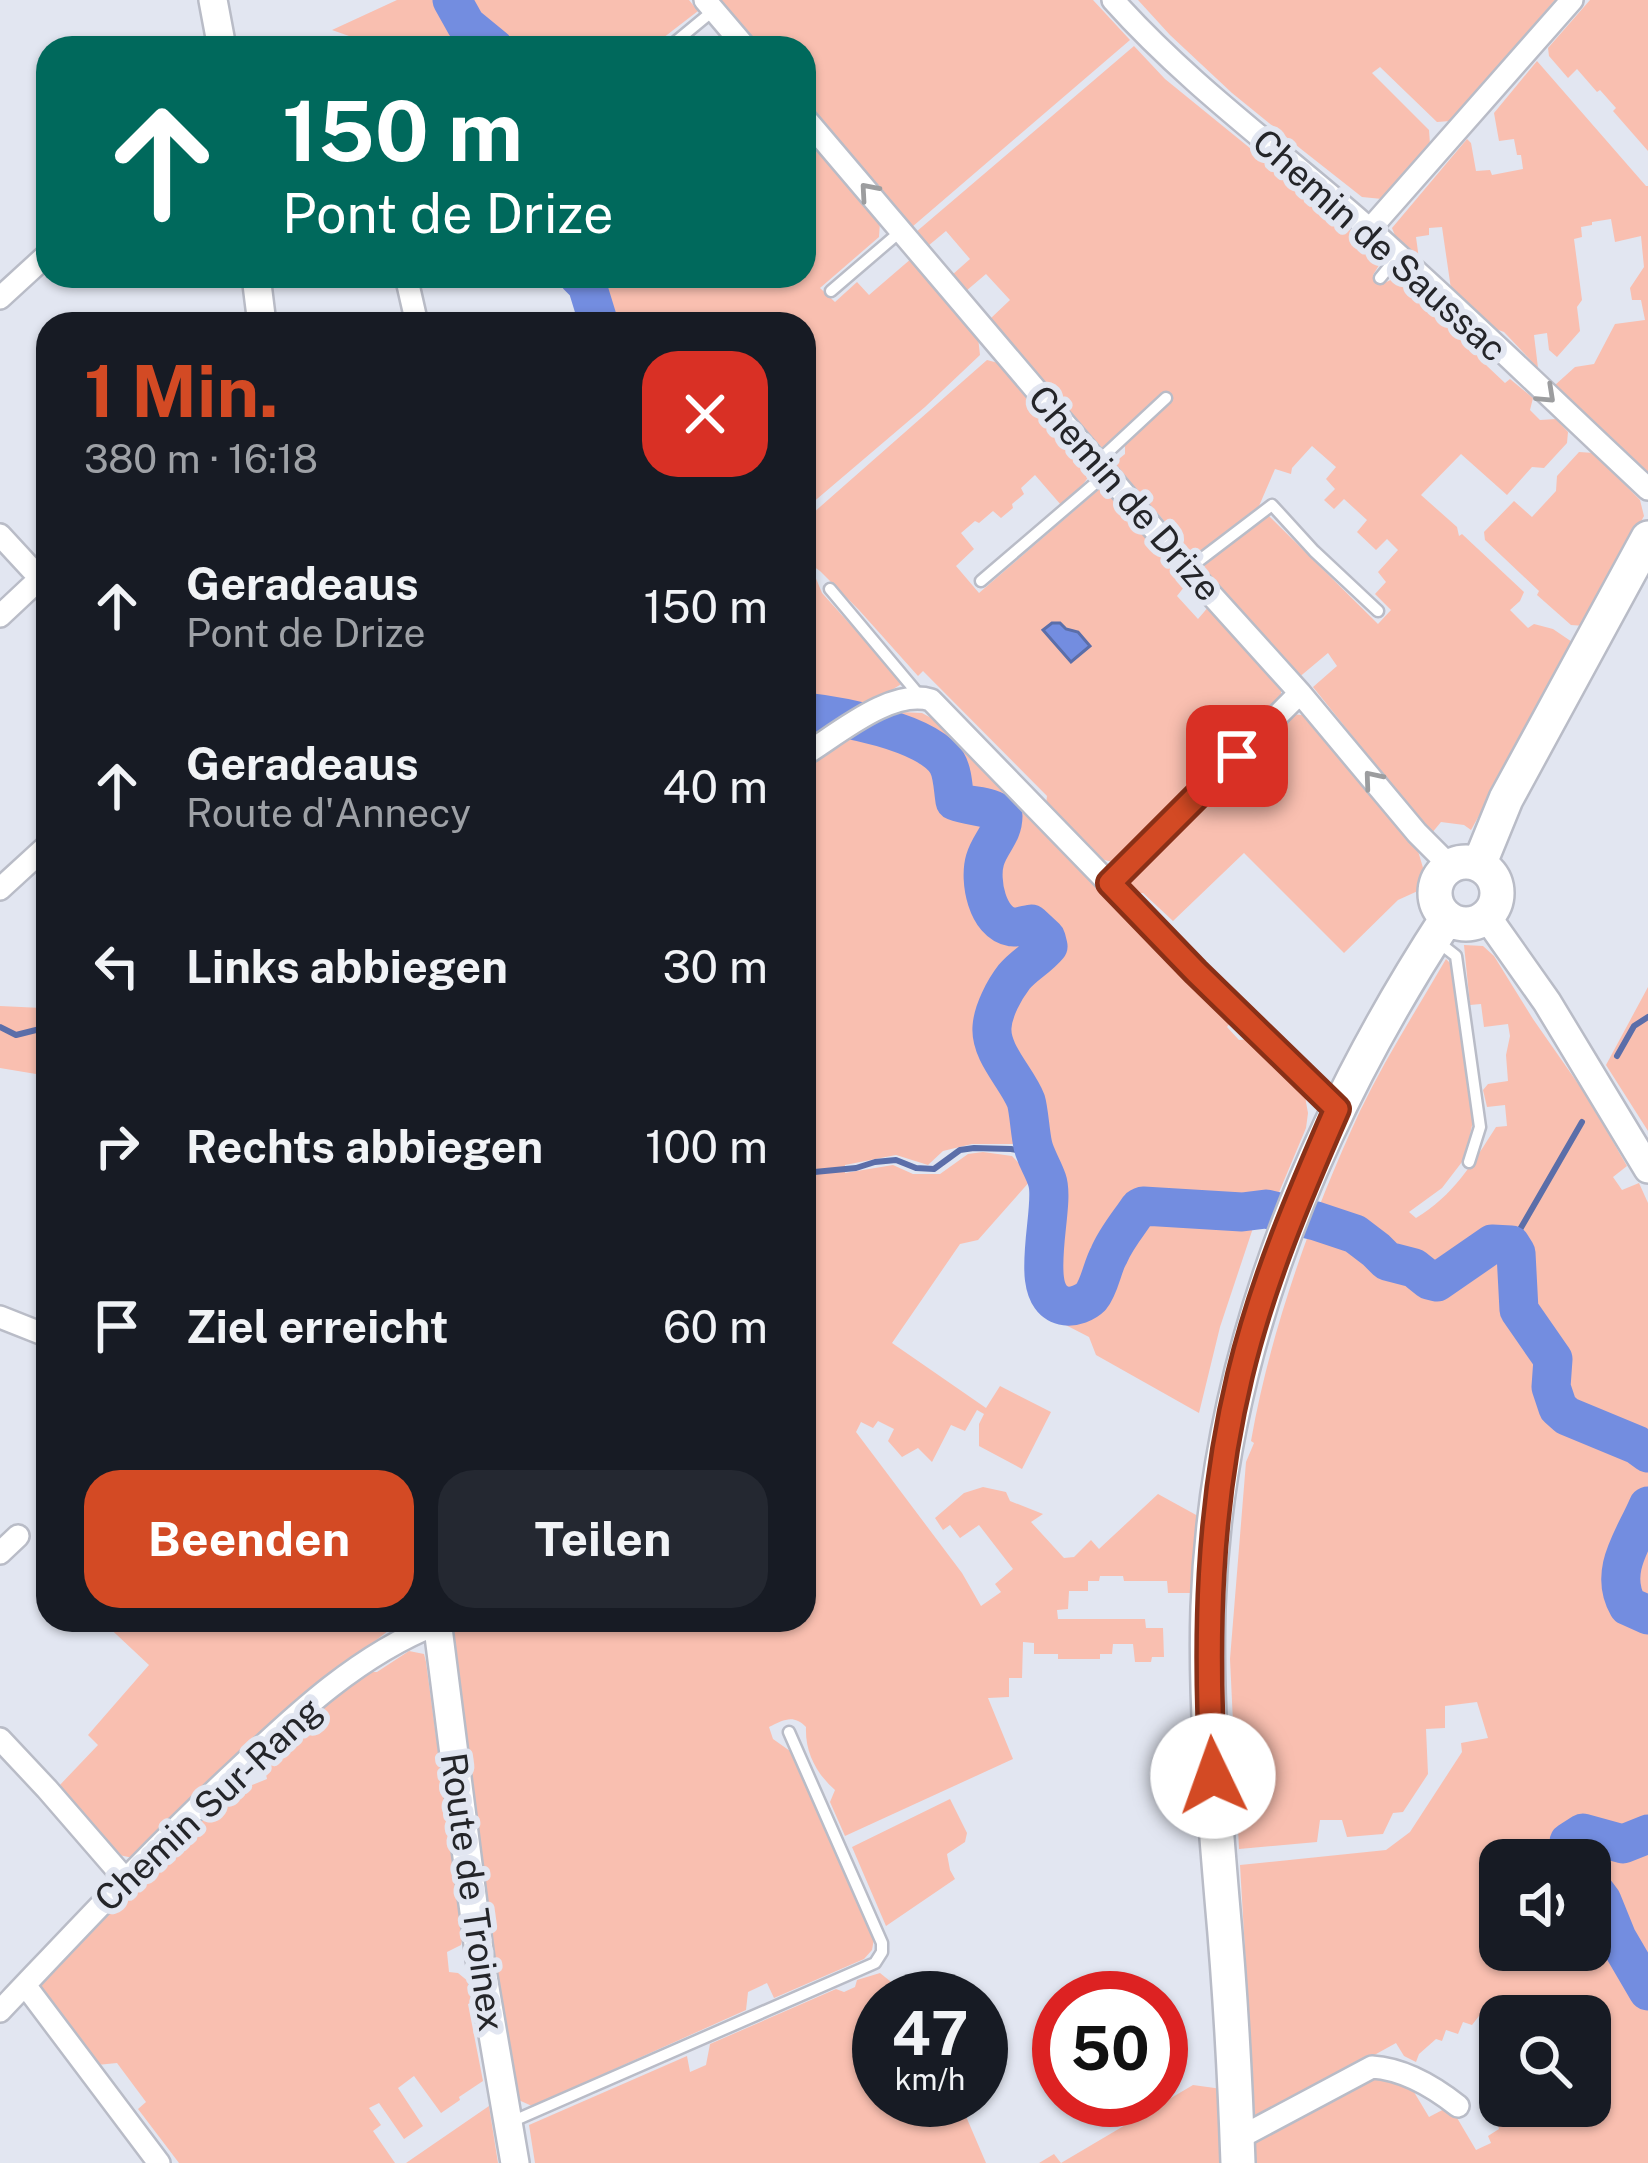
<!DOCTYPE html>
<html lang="de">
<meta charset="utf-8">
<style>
body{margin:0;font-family:"Public Sans",sans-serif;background:#242831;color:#f1f3f6;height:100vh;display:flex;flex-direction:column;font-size:45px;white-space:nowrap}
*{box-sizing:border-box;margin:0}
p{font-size:39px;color:#9ea1a6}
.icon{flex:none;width:66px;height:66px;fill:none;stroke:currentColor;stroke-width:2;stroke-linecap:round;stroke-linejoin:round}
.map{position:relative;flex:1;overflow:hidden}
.details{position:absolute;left:36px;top:312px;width:780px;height:1320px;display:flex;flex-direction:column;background:#171b24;border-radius:36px;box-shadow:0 3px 9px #0004}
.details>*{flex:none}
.top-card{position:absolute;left:36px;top:36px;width:780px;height:252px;border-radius:36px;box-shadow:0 3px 9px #0004;background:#00695c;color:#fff;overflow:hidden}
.buttons{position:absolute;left:1479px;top:1839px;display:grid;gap:24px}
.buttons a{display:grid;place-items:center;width:132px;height:132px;border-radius:24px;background:#171b24;box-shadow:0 3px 9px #0004;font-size:60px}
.speed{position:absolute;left:852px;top:1971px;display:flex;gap:24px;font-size:60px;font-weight:700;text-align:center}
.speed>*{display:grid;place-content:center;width:156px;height:156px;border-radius:50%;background:#171b24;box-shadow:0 3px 9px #0004;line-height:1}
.speed small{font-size:30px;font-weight:400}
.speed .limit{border:18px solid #d22;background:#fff;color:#111}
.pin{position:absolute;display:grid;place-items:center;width:102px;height:102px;color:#fff;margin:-51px;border-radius:24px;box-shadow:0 6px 18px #0006}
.me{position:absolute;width:132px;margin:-66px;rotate:357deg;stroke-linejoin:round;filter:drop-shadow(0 0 9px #0008)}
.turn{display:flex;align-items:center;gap:42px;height:252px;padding:0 48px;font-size:54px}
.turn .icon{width:156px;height:156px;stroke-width:2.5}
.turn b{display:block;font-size:84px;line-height:102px}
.round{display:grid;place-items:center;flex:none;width:126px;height:126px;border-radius:36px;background:#242831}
.head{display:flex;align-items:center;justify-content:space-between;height:204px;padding:0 48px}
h1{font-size:72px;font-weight:700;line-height:90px;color:#d34a24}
.action{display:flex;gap:24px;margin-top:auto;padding:24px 48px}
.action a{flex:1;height:138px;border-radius:36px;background:#d34a24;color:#fff;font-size:48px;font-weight:700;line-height:138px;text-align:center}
.action a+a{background:#242831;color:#f1f3f6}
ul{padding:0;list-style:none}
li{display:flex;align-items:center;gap:36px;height:180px;padding:0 48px}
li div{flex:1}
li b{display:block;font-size:45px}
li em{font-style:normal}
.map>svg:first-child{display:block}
</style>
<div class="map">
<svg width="1648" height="2163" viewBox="0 0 1648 2163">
<rect width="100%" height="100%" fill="#e2e6f1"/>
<path fill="#f9bfb0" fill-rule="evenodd" d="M 397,0 L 689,0 L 698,11 L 650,48 L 383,48 L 332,30 Z
M 715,0 L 1093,0 L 1130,40 L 912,227 L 804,101 L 804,48 L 757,48 Z
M 1138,0 L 1555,0 L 1450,121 L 1437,122 L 1380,67 L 1372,73 L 1429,130 L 1430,144 L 1382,199 L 1362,197 L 1301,149 L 1232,93 L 1170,35 Z
M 1590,0 L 1648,0 L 1648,151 L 1613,111 L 1616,108 L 1600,90 L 1597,92 L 1577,69 L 1568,78 L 1549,56 L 1548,48 Z
M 1134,46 L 1165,79 L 1384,257 L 1373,275 L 1382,284 L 1399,276 L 1488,357 L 1487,366 L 1505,383 L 1510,379 L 1533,398 L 1530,410 L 1540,420 L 1556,419 L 1568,432 L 1567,443 L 1544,468 L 1532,467 L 1507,495 L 1461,454 L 1421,495 L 1457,527 L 1459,536 L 1462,534 L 1524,592 L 1520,601 L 1510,610 L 1528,628 L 1534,624 L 1553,629 L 1575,644 L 1471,830 L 1464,825 L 1441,822 L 1431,834 L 1313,687 L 1337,666 L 1328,653 L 1297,679 L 1204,568 L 1207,559 L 1268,515 L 1378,624 L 1391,610 L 1375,594 L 1386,582 L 1378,572 L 1398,550 L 1387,539 L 1376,550 L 1357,532 L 1367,520 L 1344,499 L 1334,509 L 1324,500 L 1335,489 L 1326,479 L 1336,467 L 1312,446 L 1292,468 L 1291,474 L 1275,469 L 1259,506 L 1198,553 L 1191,552 L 1114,463 L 1125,454 L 1125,445 L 1169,400 L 1162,392 L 1103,449 L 990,319 L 1010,300 L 986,274 L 966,291 L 952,275 L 970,259 L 946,231 L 928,246 L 916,232 Z
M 1537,61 L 1646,186 L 1648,186 L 1648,472 L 1555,385 L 1575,367 L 1594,364 L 1615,324 L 1645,320 L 1641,300 L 1632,300 L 1630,288 L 1644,267 L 1641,236 L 1615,242 L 1611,219 L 1592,222 L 1592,225 L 1581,227 L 1582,237 L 1574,239 L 1582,300 L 1577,307 L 1580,331 L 1557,357 L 1549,350 L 1547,333 L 1534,335 L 1538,368 L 1504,332 L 1496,329 L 1451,289 L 1442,227 L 1429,228 L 1429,235 L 1416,237 L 1419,259 L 1396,238 L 1392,228 L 1467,139 L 1471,143 L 1476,171 L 1490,170 L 1492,175 L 1523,169 L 1521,155 L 1517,155 L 1514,139 L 1499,141 L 1494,113 Z
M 804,133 L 880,222 L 879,237 L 820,288 L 835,302 L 857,282 L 869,295 L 912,258 L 978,337 L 980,355 L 925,407 L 804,510 L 804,324 L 584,324 L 579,289 L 566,276 L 804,276 Z
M 987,360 L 1002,364 L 1092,472 L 1076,494 L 1061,505 L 1035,475 L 1021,488 L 1024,494 L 1012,504 L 1013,508 L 1001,518 L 993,511 L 979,523 L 975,521 L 961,533 L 974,549 L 956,566 L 979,593 L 1104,485 L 1188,582 L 1177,596 L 1198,619 L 1210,605 L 1281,689 L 1281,703 L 1116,863 L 1097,858 L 1046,804 L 1047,796 L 923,671 L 918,676 L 859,610 L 820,571 L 810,564 L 822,593 L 903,683 L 804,744 L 804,521 Z
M 1579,452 L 1594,453 L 1640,500 L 1644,516 L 1585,626 L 1571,625 L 1537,595 L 1539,591 L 1485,540 L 1484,532 L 1514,501 L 1532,517 L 1556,491 L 1557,476 Z
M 900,712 L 922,713 L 946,726 L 1234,1018 L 1227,1027 L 1239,1040 L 1253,1039 L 1304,1091 L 1308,1113 L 1306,1128 L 1272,1209 L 1255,1222 L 1220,1327 L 1199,1413 L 1096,1355 L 1089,1337 L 1054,1319 L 1033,1300 C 1021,1259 1047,1211 1031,1180 L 978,1240 L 960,1244 L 892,1343 L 986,1408 L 1000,1386 L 1051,1412 L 1022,1469 L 979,1446 L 979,1424 L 984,1414 L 977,1410 L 965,1431 L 951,1425 L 932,1462 L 918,1448 L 902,1457 L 888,1441 L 894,1429 L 878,1421 L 873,1428 L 861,1422 L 856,1432 L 962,1573 L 981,1606 L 1001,1592 L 995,1584 L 1013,1569 L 979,1525 L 960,1538 L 950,1525 L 943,1530 L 935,1518 L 964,1493 L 983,1487 L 1006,1492 L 1010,1501 L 1043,1514 L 1031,1522 L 1064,1558 L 1074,1557 L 1091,1540 L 1099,1549 L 1158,1494 L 1198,1516 L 1191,1593 L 1168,1593 L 1167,1581 L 1124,1581 L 1123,1576 L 1100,1576 L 1099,1581 L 1088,1581 L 1088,1591 L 1069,1591 L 1068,1609 L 1057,1610 L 1058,1619 L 1145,1619 L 1146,1628 L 1163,1628 L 1164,1657 L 1152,1657 L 1151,1662 L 1135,1662 L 1133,1644 L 1113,1644 L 1112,1654 L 1100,1654 L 1100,1659 L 1058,1659 L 1058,1654 L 1034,1654 L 1034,1643 L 1023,1642 L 1022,1678 L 1009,1678 L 1009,1697 L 988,1698 L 1013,1759 L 845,1836 L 830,1802 L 835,1790 C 816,1773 805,1752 806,1727 C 793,1714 784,1720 769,1727 L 773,1739 L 790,1751 L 874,1939 L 872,1950 L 864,1959 L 774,1998 L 767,1983 L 748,1992 L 746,2010 L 532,2106 L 514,2098 L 482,1895 L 448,1620 L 804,1620 L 804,765 L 882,719 ZM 972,1144 L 1018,1144 L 1029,1160 L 1031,1176 L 1012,1156 L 983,1152 L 968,1154 L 940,1174 L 913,1174 L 893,1165 L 845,1173 L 845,1165 L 896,1155 L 928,1165 L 943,1151 Z
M 1290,714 L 1302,715 L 1418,851 L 1424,871 L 1420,890 L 1398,900 L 1344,953 L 1244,853 L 1173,921 L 1143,893 L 1133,893 L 1125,886 L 1126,876 Z
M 1464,945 L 1483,946 L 1494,956 L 1533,1019 L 1586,1095 L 1627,1166 L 1613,1177 L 1622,1190 L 1639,1183 L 1648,1203 L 1648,2163 L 1255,2163 L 1256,2138 L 1372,2075 L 1411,2087 L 1429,2117 L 1450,2106 L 1476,2150 L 1491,2143 L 1488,2136 L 1499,2129 L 1498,2125 L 1530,2106 L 1590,2106 L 1590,2016 L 1500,2016 L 1500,2050 L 1496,2056 L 1488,2050 L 1493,2043 L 1486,2037 L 1491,2024 L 1479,2016 L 1472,2025 L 1463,2022 L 1458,2034 L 1446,2030 L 1442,2041 L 1436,2039 L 1419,2054 L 1416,2062 L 1404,2056 L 1396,2043 L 1255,2121 L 1240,1865 L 1386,1850 L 1410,1832 L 1462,1752 L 1461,1743 L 1488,1738 L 1477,1702 L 1445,1706 L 1445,1728 L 1426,1729 L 1428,1774 L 1403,1812 L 1393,1813 L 1383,1834 L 1347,1837 L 1342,1820 L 1320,1820 L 1317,1842 L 1239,1849 L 1230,1659 L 1246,1462 L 1254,1443 L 1251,1441 C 1271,1328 1312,1215 1360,1111 C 1385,1059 1417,1009 1446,959 L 1450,963 L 1473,1121 L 1465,1158 L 1442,1188 L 1409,1212 L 1416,1218 C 1453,1196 1473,1163 1496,1127 L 1507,1126 L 1505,1105 L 1487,1107 L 1483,1090 L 1488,1084 L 1508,1081 L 1506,1055 L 1510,1036 L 1508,1024 L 1484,1027 L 1481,1004 L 1470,1005 ZM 1500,1860 L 1590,1860 L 1590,1950 L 1500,1950 Z
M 1648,987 L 1648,1131 L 1606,1065 Z
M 48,1004 L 48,1076 L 0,1068 L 0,1006 L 42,1008 Z
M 101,1620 L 402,1620 L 266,1726 L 133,1858 L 119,1855 L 58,1787 L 98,1745 L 88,1735 L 149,1665 Z
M 409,1651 L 424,1654 L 426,1662 L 463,1936 L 461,1945 L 447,1952 L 449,1972 L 458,1973 L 469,1982 L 473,2002 L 468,2004 L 483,2081 L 459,2097 L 460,2100 L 441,2113 L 414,2076 L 398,2088 L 423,2126 L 404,2139 L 379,2103 L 369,2108 L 381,2125 L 373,2131 L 395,2163 L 179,2163 L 138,2109 L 146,2102 L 117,2063 L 97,2065 L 40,1989 L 41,1982 L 243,1776 L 252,1785 L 267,1779 L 263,1760 L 272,1759 L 271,1747 L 367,1672 L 377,1672 Z
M 950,1799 L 967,1833 L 965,1842 L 947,1854 L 950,1870 L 955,1879 L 886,1926 L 852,1847 Z
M 880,1973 L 911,1998 L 879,1998 L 879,2100 L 959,2100 L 986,2163 L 535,2163 L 529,2125 L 687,2056 L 690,2072 L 706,2065 L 710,2044 L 836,1989 L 844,1992 L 855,1987 L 857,1980 Z
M 1193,2085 L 1222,2089 L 1222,2163 L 1039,2163 L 1054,2154 L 1061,2163 Z
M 489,2106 L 498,2163 L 406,2163 Z"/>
<path fill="#738de0" stroke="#5b6ea9" stroke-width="3" d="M 1052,623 L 1060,623 L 1066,629 L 1078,632 L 1090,646 L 1071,662 L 1043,630 Z"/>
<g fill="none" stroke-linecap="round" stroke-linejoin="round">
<path stroke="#5b6ea9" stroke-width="6" d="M 0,1027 L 16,1035 L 48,1027
M 1617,1056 L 1634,1026 L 1648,1017
M 804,1173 L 856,1168 L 875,1162 L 896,1160 L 916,1168 L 934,1169 L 960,1150 L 974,1148 L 1011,1149 L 1034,1153
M 1511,1245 L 1582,1122"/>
<path stroke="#738de0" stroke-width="39" d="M 452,0 L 466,25 L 494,48
M 578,276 L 587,285 L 599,324
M 804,712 C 840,716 928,732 947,763 C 953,773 953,789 955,801 C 972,808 989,804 1003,816 C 1003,834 990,843 985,860 C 979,880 987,923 1012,927 C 1017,928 1026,925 1031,924 L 1046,938 L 1048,946 C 1038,958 1024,965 1014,977 C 1004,990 993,1011 992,1027 C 990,1053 1017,1078 1026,1101 C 1029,1111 1030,1133 1033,1146 C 1036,1158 1043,1168 1047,1180 C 1057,1208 1023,1300 1066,1306 C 1074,1307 1085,1303 1091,1297 C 1100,1286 1102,1267 1109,1255 C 1116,1238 1129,1223 1139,1208 L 1143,1206 L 1242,1212 L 1266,1209 L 1316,1221 L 1355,1234 L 1376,1250 L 1387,1261 L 1414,1268 L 1429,1280 L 1437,1282 L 1492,1244 L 1511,1245 L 1516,1253 L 1519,1310 L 1553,1359 L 1551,1387 L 1558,1408 L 1567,1416 L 1637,1445 L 1648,1453
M 1648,1506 C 1634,1539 1608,1571 1628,1606 L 1648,1615
M 1569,1860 L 1569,1842 L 1583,1833 L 1623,1844 L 1648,1834
M 1590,1885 L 1602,1901 L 1617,1938 L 1648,1991"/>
<defs>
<path id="service" d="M 668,48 L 714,10
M 1380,278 L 1398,256
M 831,291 L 901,231
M 1096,463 L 1166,398
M 1188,569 L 1272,505 L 1314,551 L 1378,611
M 981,581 L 1106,474
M 830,589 L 919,695
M 1437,941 L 1456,956 L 1480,1127 L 1469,1162
M 511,2122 L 875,1963 L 882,1952 L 882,1943 L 789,1732"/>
<path id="minor" d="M 705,0 L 746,48
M 1113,0 C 1189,85 1281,151 1366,226 C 1462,311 1554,401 1648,489
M 804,117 L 1188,569 L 1300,693 L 1417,833 L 1450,866
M 1370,229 L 1572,0
M 406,276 L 417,324
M 0,298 L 48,254
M 0,535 L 48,587
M 0,616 L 48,571
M 804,755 C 837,735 891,688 931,700 L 1195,972 L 1337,1109
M 1110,883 L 1300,693
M 0,889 L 48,845
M 0,1317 L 48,1336
M 0,1553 L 18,1536
M 0,1739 L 47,1789 L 125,1879
M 25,1985 L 159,2163
M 0,2011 C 78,1929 155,1846 238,1769 C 297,1713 360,1654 437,1624
M 1237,2139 L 1372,2067 C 1404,2069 1434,2087 1458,2106"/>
<path id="tertiary" d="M 213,0 L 222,48
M 256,276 L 262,324
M 1487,917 L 1547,1002 L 1648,1169
M 437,1620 L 480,1959 L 515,2163"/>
<path id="secondary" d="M1435 893a31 31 0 1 1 62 0a31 31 0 1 1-62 0Z
M 1479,865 L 1506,799 L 1648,538
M 1238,2163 C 1235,2075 1230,1987 1222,1899 C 1214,1802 1205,1705 1208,1607 C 1217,1358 1312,1125 1447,918"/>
</defs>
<use href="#service" stroke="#b9bcc7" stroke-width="15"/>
<use href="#minor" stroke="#b9bcc7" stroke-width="26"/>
<use href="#tertiary" stroke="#b9bcc7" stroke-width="32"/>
<use href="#secondary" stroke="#b9bcc7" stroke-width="38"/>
<use href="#service" stroke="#fff" stroke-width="10"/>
<use href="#minor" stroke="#fff" stroke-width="21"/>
<use href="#tertiary" stroke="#fff" stroke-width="27"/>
<use href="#secondary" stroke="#fff" stroke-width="33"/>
</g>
<defs><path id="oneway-chevron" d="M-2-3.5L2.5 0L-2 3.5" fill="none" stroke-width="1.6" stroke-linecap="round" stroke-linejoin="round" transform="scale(3)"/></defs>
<g stroke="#9c9d9f">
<use href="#oneway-chevron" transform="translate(868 191) rotate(-131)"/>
<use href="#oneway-chevron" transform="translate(1547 395) rotate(43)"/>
<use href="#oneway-chevron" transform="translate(1372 779) rotate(-130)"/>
</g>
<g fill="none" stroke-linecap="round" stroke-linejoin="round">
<defs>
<path id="route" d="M 1213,1776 C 1205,1640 1208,1508 1240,1375 C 1262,1283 1299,1196 1337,1109 L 1196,972 L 1110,883 L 1237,756"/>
</defs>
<use href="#route" stroke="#893017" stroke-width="30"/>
<use href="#route" stroke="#d34a24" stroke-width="21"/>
</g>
<g text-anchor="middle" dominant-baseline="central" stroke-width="12" stroke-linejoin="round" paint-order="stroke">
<g font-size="36" fill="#242529" stroke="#e2e6f1">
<text transform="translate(1380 245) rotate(42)">Chemin de Saussac</text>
<text transform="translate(1125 493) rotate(49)">Chemin de Drize</text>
<text transform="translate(208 1804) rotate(-43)">Chemin Sur-Rang</text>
<text transform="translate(473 1892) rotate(82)">Route de Troinex</text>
</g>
</g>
</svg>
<div class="buttons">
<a><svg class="icon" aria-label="sound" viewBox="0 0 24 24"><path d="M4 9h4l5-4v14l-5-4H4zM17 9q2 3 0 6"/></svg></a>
<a><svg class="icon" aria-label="search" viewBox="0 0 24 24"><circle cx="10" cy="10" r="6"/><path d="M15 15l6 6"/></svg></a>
</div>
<div class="speed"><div>47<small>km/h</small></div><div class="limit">50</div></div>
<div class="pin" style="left:1237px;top:756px;background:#d93025"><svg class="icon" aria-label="arrive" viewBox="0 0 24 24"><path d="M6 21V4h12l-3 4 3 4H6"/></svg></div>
<svg class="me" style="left:1213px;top:1776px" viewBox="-20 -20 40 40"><circle r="19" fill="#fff"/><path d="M0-13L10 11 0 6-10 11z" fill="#d34a24"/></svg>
<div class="top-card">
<div class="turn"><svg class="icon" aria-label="ahead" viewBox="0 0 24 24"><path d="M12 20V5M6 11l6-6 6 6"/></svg><div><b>150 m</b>Pont de Drize</div></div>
</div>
<section class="details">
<div class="head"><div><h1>1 Min.</h1><p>380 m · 16:18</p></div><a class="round" style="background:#d93025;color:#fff"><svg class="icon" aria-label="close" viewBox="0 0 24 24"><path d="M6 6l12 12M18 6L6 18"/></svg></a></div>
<ul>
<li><svg class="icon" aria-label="ahead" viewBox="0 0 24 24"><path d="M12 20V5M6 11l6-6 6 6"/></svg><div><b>Geradeaus</b><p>Pont de Drize</p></div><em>150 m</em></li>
<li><svg class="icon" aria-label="ahead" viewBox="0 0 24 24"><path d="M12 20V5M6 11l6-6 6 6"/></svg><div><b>Geradeaus</b><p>Route d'Annecy</p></div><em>40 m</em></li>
<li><svg class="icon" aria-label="left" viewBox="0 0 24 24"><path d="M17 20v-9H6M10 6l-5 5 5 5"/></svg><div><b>Links abbiegen</b></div><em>30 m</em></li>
<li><svg class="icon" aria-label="right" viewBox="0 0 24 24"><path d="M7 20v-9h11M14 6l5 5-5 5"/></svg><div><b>Rechts abbiegen</b></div><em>100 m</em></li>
<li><svg class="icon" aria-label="arrive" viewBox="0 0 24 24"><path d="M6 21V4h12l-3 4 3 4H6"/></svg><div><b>Ziel erreicht</b></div><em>60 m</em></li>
</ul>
<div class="action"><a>Beenden</a><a>Teilen</a></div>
</section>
</div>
